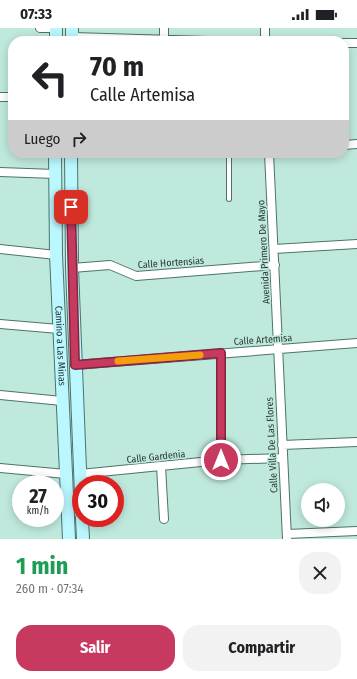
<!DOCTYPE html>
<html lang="es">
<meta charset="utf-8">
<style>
body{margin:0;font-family:"Fira Sans Condensed",sans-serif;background:#f2f2f2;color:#202124;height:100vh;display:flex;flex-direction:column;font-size:15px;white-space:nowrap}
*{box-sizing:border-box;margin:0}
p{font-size:13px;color:#757577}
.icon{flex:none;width:22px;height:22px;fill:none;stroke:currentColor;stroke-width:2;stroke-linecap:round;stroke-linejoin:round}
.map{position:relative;height:511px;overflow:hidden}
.drawer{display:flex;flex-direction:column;background:#fff;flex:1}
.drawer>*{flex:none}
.top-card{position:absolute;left:8px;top:8px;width:341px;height:122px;border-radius:16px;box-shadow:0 2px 10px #0003;background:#fff;color:#202124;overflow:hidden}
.buttons{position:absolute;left:301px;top:455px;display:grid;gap:8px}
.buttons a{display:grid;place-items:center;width:44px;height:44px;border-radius:50%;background:#fff;box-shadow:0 2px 10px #0003;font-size:20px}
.speed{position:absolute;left:12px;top:447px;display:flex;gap:8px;font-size:20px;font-weight:700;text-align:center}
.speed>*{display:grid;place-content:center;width:52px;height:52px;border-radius:50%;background:#fff;box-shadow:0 2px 10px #0003;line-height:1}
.speed small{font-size:10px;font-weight:400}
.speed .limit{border:6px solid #d22;background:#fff;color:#111}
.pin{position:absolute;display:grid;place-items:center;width:34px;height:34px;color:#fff;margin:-17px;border-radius:8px;box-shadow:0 2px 6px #0006}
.me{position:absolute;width:44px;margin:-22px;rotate:0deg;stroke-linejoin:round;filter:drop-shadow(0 0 3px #0008)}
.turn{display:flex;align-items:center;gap:14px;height:84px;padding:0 16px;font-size:18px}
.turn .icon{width:52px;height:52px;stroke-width:2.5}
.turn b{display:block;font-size:28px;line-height:34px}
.then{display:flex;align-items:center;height:38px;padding:0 16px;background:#0003;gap:8px;font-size:15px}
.round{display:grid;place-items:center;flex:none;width:42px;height:42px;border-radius:16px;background:#f2f2f2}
.summary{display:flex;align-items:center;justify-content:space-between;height:68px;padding:0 16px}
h1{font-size:24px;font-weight:700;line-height:30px;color:#1e9e55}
.button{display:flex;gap:8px;margin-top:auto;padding:8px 16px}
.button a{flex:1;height:46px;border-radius:16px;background:#c83960;color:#fff;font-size:16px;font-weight:700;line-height:46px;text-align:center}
.button a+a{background:#f2f2f2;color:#202124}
.status{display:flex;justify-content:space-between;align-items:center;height:28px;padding:0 20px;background:#fff;direction:ltr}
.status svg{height:11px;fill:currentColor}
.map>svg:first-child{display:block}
</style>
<div class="status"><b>07:33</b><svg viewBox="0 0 49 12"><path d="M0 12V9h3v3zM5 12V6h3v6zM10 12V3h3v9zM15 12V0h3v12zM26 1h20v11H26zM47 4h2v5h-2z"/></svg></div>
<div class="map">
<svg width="357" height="511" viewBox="0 0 357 511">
<rect width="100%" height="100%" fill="#c0e9de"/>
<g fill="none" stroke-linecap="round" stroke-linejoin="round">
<defs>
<path id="lane" d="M 229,125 L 229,171"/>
<path id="street" d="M 40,0 L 56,0
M 265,0 L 265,13
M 72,9 L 207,13
M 164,11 L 164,0
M 344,15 L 357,15
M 0,69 L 13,69
M 344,117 L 357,116
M 269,125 L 287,511
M 0,144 L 55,146
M 0,221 L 56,227
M 274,221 L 357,216
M 72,240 L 110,237 L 136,248 L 275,237
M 0,296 L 59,301
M 221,325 L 221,432
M 75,337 L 357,315
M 0,367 L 62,373
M 282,417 L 357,414
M 161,438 L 164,491
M 0,440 L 66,446
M 80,446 L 221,432 L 283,430
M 287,506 L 357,503"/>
<g id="secondary">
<path d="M 72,0 L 72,13"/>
<path d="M 56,13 L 56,0"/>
<path id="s1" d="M 55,125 L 56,227 L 69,511"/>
<path d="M 71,125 L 72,240 L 81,466"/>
<path d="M 82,490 L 83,511"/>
</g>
</defs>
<use href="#lane" stroke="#4d7369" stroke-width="6"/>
<use href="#street" stroke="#4d7369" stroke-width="10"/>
<use href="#secondary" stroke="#4d7369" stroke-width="14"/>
<use href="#lane" stroke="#fff" stroke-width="4"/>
<use href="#street" stroke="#fff" stroke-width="8"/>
<use href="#secondary" stroke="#baf7fe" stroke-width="12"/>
</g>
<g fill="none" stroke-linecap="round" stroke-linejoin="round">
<defs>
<path id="route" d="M 71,179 L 75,337 L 221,325 L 221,432"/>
</defs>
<use href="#route" stroke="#82253e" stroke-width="10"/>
<use href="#route" stroke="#c83960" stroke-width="7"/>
<path stroke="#f59e0b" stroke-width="7" d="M 118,333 L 200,327"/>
</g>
<g text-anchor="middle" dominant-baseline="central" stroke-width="3" stroke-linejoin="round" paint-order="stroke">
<g font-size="10" fill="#293935" stroke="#c0e9de">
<text transform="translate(264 224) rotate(-93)">Avenida Primero De Mayo</text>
<text transform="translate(171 235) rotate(-4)">Calle Hortensias</text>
<text transform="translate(263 312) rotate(-4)">Calle Artemisa</text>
<text stroke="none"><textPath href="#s1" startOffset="193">Camino a Las Minas</textPath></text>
<text transform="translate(272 417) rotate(-93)">Calle Villa De Las Flores</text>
<text transform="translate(156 429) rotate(-6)">Calle Gardenia</text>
</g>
</g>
</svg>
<div class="buttons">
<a><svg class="icon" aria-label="sound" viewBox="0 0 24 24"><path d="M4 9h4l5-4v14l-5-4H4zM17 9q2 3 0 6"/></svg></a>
</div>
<div class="speed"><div>27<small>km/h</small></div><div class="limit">30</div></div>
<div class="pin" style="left:71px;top:179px;background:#d93025"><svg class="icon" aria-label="arrive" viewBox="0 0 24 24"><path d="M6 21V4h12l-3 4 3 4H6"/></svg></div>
<svg class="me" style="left:221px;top:432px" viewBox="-20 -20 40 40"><circle r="17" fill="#c83960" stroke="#fff" stroke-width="3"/><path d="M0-11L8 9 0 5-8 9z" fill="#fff"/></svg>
<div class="top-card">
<div class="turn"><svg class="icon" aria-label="left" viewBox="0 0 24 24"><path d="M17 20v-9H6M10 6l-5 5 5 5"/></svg><div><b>70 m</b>Calle Artemisa</div></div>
<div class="then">Luego<svg class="icon" aria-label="right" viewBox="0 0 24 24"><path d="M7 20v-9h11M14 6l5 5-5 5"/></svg></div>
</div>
</div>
<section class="drawer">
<div class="summary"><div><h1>1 min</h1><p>260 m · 07:34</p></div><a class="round"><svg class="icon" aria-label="close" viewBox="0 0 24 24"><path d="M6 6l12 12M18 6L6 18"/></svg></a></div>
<div class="button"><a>Salir</a><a>Compartir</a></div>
</section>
